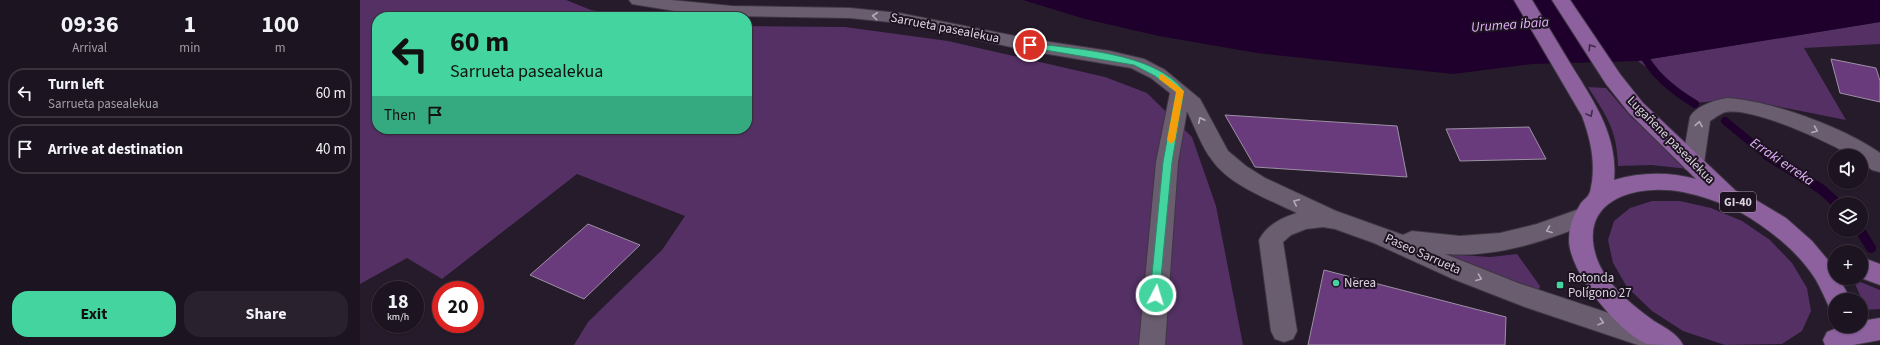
<!DOCTYPE html>
<meta charset="utf-8">
<style>
body{margin:0;font-family:"Source Sans 3",sans-serif;background:#29212d;color:#f1f3f6;height:100vh;display:flex;flex-direction:column;font-size:15px;white-space:nowrap}
*{box-sizing:border-box;margin:0}
p{font-size:13px;color:#a09ea5}
.icon{flex:none;width:22px;height:22px;fill:none;stroke:currentColor;stroke-width:2;stroke-linecap:round;stroke-linejoin:round}
.map{position:relative;flex:1;overflow:hidden}
.sheet{display:flex;flex-direction:column;background:#1c1420;width:360px}
.sheet>*{flex:none}
.top-card{position:absolute;left:12px;top:12px;width:380px;height:122px;border-radius:16px;box-shadow:0 1px 3px #0004,0 0 0 1px #3a333e;background:#43d4a0;color:#111;overflow:hidden}
.fabs{position:absolute;left:1468px;top:149px;display:grid;gap:8px}
.fabs a{display:grid;place-items:center;width:40px;height:40px;border-radius:50%;background:#1c1420;box-shadow:0 1px 3px #0004,0 0 0 1px #3a333e;font-size:20px}
.speed{position:absolute;left:12px;top:281px;display:flex;gap:8px;font-size:20px;font-weight:700;text-align:center}
.speed>*{display:grid;place-content:center;width:52px;height:52px;border-radius:50%;background:#1c1420;box-shadow:0 1px 3px #0004,0 0 0 1px #3a333e;line-height:1}
.speed small{font-size:10px;font-weight:400}
.speed .limit{border:6px solid #d22;background:#fff;color:#111}
.pin{position:absolute;display:grid;place-items:center;width:34px;height:34px;color:#fff;margin:-17px;border:2px solid #fff;border-radius:50%;box-shadow:0 1px 4px #0007}
.me{position:absolute;width:44px;margin:-22px;rotate:5deg;stroke-linejoin:round;filter:drop-shadow(0 0 3px #0008)}
.turn{display:flex;align-items:center;gap:14px;height:84px;padding:0 12px;font-size:18px}
.turn .icon{width:52px;height:52px;stroke-width:2.5}
.turn b{display:block;font-size:28px;line-height:34px}
.then{display:flex;align-items:center;height:38px;padding:0 12px;background:#0003;gap:8px;font-size:15px}
.eta{display:flex;justify-content:space-evenly;align-items:center;height:68px;text-align:center}
.eta b{font-size:24px;font-weight:700;line-height:28px}
.button{display:flex;gap:8px;margin-top:auto;padding:8px 12px}
.button a{flex:1;height:46px;border-radius:16px;background:#43d4a0;color:#111;font-size:16px;font-weight:700;line-height:46px;text-align:center}
.button a+a{background:#29212d;color:#f1f3f6}
ul{padding:0;list-style:none}
li{display:flex;align-items:center;gap:12px;height:50px;margin:0 8px 6px;padding:0 4px;border:2px solid #3a333e;border-radius:16px}
li div{flex:1}
li b{display:block;font-size:15px}
li em{font-style:normal}
main{display:flex;flex:1;min-height:0}
.map>svg:first-child{display:block}
</style>
<main>
<section class="sheet">
<div class="eta">
<div><b>09:36</b><p>Arrival</p></div>
<div><b>1</b><p>min</p></div>
<div><b>100</b><p>m</p></div>
</div>
<ul>
<li><svg class="icon" aria-label="left" viewBox="0 0 24 24"><path d="M17 20v-9H6M10 6l-5 5 5 5"/></svg><div><b>Turn left</b><p>Sarrueta pasealekua</p></div><em>60 m</em></li>
<li><svg class="icon" aria-label="arrive" viewBox="0 0 24 24"><path d="M6 21V4h12l-3 4 3 4H6"/></svg><div><b>Arrive at destination</b></div><em>40 m</em></li>
</ul>
<div class="button"><a>Exit</a><a>Share</a></div>
</section>
<div class="map">
<svg width="1520" height="345" viewBox="0 0 1520 345">
<rect width="100%" height="100%" fill="#251b2a"/>
<path fill="#543064" d="M 0,0 L 206,0 L 231,10 L 276,17 L 17,17 L 17,129 L 387,129 L 387,26 L 485,27 L 588,41 L 745,77 L 787,93 L 832,137 L 856,206 L 883,345 L 214,345 L 228,322 L 302,250 L 325,216 L 217,174 L 82,279 L 47,258 L 0,284 Z
M 1520,22 L 1520,44 L 1444,48 L 1486,120 L 1381,99 L 1333,103 L 1278,61 Z
M 1228,87 L 1246,88 L 1271,117 L 1329,169 L 1291,165 L 1258,166 C 1257,130 1247,117 1228,87 Z
M 1292,201 L 1320,201 L 1351,208 L 1382,221 L 1410,240 L 1432,263 L 1447,288 L 1451,311 L 1442,331 L 1422,344 L 1365,345 L 1323,331 L 1292,311 L 1267,287 L 1253,263 L 1248,240 L 1254,221 L 1270,208 Z
M 1086,254 L 1130,257 L 1157,254 L 1180,286 L 1179,290 L 1086,256 Z
M 1493,279 L 1520,290 L 1520,309 L 1504,310 L 1502,300 Z"/>
<path fill="#1f002c" d="M 663,0 L 1520,0 L 1520,22 L 1278,61 L 1172,64 L 1093,74 L 897,53 L 799,36 L 725,19 Z"/>
<g fill="none" stroke-linecap="round" stroke-linejoin="round">
<path stroke="#1f002c" stroke-width="8" d="M 1280,49 C 1292,74 1312,90 1335,104
M 1365,121 L 1408,156"/>
<path stroke="#1f002c" stroke-width="10" d="M 1407,155 L 1461,189 L 1478,204
M 1500,230 L 1511,248"/>
</g>
<path fill="#693b7c" stroke="#9d90a4" d="M 1471,59 L 1516,68 L 1520,81 L 1520,102 L 1480,93 Z
M 865,115 L 1037,126 L 1047,177 L 895,167 Z
M 1169,127 L 1186,159 L 1100,161 L 1086,129 Z
M 228,224 L 280,245 L 224,299 L 170,275 Z
M 964,270 L 1146,317 L 1145,345 L 948,345 Z"/>
<g fill="none" stroke-linecap="round" stroke-linejoin="round">
<defs>
<path id="minor" d="M 269,0 L 311,0 L 372,6 L 490,8 L 539,13 L 670,39 L 750,51 L 784,59 L 805,70 L 840,99 L 868,151 L 886,166 L 905,178 L 976,211 L 1043,235 L 1052,231 L 1100,236 L 1140,233 L 1177,224 L 1225,207 L 1233,210 L 1237,216 L 1233,222 C 1185,241 1138,258 1085,254 L 1158,283 L 1303,331 L 1307,339 L 1304,345 L 1278,345 L 1165,307 L 1093,279 L 1014,243 L 975,229 L 963,227 L 946,229 L 931,235 L 923,242 L 937,331 L 933,339 L 924,342 L 915,339 L 911,331 L 899,240 C 907,225 921,218 937,213 C 910,200 869,185 852,160 C 841,146 835,127 827,111 L 818,162 L 805,345 L 779,345 L 796,162 L 810,93 L 791,78 L 771,68 L 670,51 L 539,23 L 490,18 L 372,16 L 321,12 L 278,5 L 272,4 Z
M 1367,98 C 1412,101 1483,127 1520,153 L 1520,172 L 1512,170 L 1501,161 L 1501,156 L 1492,156 C 1468,142 1393,107 1366,112 C 1361,113 1355,118 1350,121 L 1344,163 L 1341,169 L 1333,171 L 1325,169 L 1322,163 L 1330,117 C 1336,106 1355,100 1367,98 Z"/>
<path id="major" d="M 1154,0 L 1172,0 C 1186,23 1199,45 1213,68 C 1235,103 1258,137 1254,180 C 1281,172 1309,172 1336,179 L 1269,113 L 1246,84 L 1192,0 L 1210,0 L 1260,74 L 1283,103 L 1376,191 L 1396,200 L 1426,218 L 1452,241 L 1473,266 L 1475,278 L 1479,278 L 1491,300 L 1475,300 L 1475,309 L 1469,307 C 1465,298 1461,289 1456,280 C 1439,252 1408,228 1380,212 C 1362,203 1343,196 1323,192 C 1277,183 1216,199 1237,259 C 1246,284 1273,306 1294,321 C 1305,328 1317,333 1323,345 C 1314,345 1294,345 1287,344 C 1258,332 1209,272 1209,240 C 1209,226 1214,214 1221,203 C 1223,200 1228,197 1229,194 C 1231,191 1231,185 1232,182 C 1235,158 1230,138 1222,116 Z
M 1501,257 L 1520,264 L 1520,285 L 1501,278 Z
M 1520,318 L 1520,340 L 1493,345 L 1465,345 L 1463,340 L 1467,332 L 1482,326 L 1501,326 L 1501,321 Z"/>
</defs>
<use href="#minor" stroke="#3f3743" stroke-width="2"/>
<use href="#major" stroke="#3f3743" stroke-width="2"/>
<use href="#minor" fill="#6a5d6f" fill-rule="evenodd"/>
<use href="#major" fill="#8c619e" fill-rule="evenodd"/>
</g>
<defs><path id="oneway-chevron" d="M-2-3.5L2.5 0L-2 3.5" fill="none" stroke-width="1.6" stroke-linecap="round" stroke-linejoin="round"/></defs>
<g stroke="#b3aab8">
<use href="#oneway-chevron" transform="translate(515 16) rotate(-174)"/>
<use href="#oneway-chevron" transform="translate(841 120) rotate(-116)"/>
<use href="#oneway-chevron" transform="translate(1339 124) rotate(-80)"/>
<use href="#oneway-chevron" transform="translate(1455 130) rotate(22)"/>
<use href="#oneway-chevron" transform="translate(936 202) rotate(-155)"/>
<use href="#oneway-chevron" transform="translate(1189 230) rotate(159)"/>
<use href="#oneway-chevron" transform="translate(1119 278) rotate(21)"/>
<use href="#oneway-chevron" transform="translate(1241 322) rotate(18)"/>
</g>
<g stroke="#3e2a46">
<use href="#oneway-chevron" transform="translate(1231 47) rotate(-123)"/>
<use href="#oneway-chevron" transform="translate(1230 114) rotate(62)"/>
</g>
<path fill="#43d4a0" stroke="#2c8a68" d="M 670,43 C 714,49 795,52 824,91 L 812,162 L 799,298 L 792,298 L 790,295 L 803,162 L 816,92 L 795,76 L 774,65 L 667,47 L 667,44 Z"/>
<path fill="#f59e0b" d="M 802,74 L 824,91 L 815,140 L 811,144 L 807,140 L 816,92 L 799,79 L 799,75 Z"/>
<g fill="#43d4a0" stroke="#1c1220" stroke-width="1.5">
<circle cx="976" cy="283" r="4"/>
<rect x="1196" y="281" width="8" height="8" rx="2"/>
</g>
<g text-anchor="middle" dominant-baseline="central" stroke-width="4" stroke-linejoin="round" paint-order="stroke">
<rect fill="#1c1220" stroke="#a29aa6" stroke-width="1" x="1360" y="192" width="36" height="20" rx="3"/>
<g font-size="12" font-weight="bold" fill="#dbd4df">
<text x="1378" y="202">GI-40</text>
</g>
<g font-size="13" fill="#dbd4df" stroke="#1c1220">
<text transform="translate(585 28) rotate(11)">Sarrueta pasealekua</text>
<text transform="translate(1311 140) rotate(45)">Lugañene pasealekua</text>
<text transform="translate(1063 254) rotate(24)">Paseo Sarrueta</text>
</g>
<g font-size="13" fill="#dbd4df" stroke="#1c1220" text-anchor="start">
<text x="1208" y="278">Rotonda<tspan x="1208" dy="15">Polígono 27</tspan></text>
<text x="984" y="283">Nerea</text>
</g>
<g font-size="14" font-style="italic" fill="#e5b2fd" stroke="#1c1220">
<text transform="translate(1150 25) rotate(-4)">Urumea ibaia</text>
<text transform="translate(1422 162) rotate(34)">Erraki erreka</text>
</g>
</g>
</svg>
<div class="fabs">
<a><svg class="icon" aria-label="sound" viewBox="0 0 24 24"><path d="M4 9h4l5-4v14l-5-4H4zM17 9q2 3 0 6"/></svg></a>
<a><svg class="icon" aria-label="layers" viewBox="0 0 24 24"><path d="M12 4l9 5-9 5-9-5zM3 14l9 5 9-5"/></svg></a>
<a>+</a>
<a>−</a>
</div>
<div class="speed"><div>18<small>km/h</small></div><div class="limit">20</div></div>
<div class="pin" style="left:670px;top:45px;background:#d93025"><svg class="icon" aria-label="arrive" viewBox="0 0 24 24"><path d="M6 21V4h12l-3 4 3 4H6"/></svg></div>
<svg class="me" style="left:796px;top:295px" viewBox="-20 -20 40 40"><circle r="17" fill="#43d4a0" stroke="#fff" stroke-width="3"/><path d="M0-11L8 9 0 5-8 9z" fill="#fff"/></svg>
<div class="top-card">
<div class="turn"><svg class="icon" aria-label="left" viewBox="0 0 24 24"><path d="M17 20v-9H6M10 6l-5 5 5 5"/></svg><div><b>60 m</b>Sarrueta pasealekua</div></div>
<div class="then">Then<svg class="icon" aria-label="arrive" viewBox="0 0 24 24"><path d="M6 21V4h12l-3 4 3 4H6"/></svg></div>
</div>
</div>
</main>
